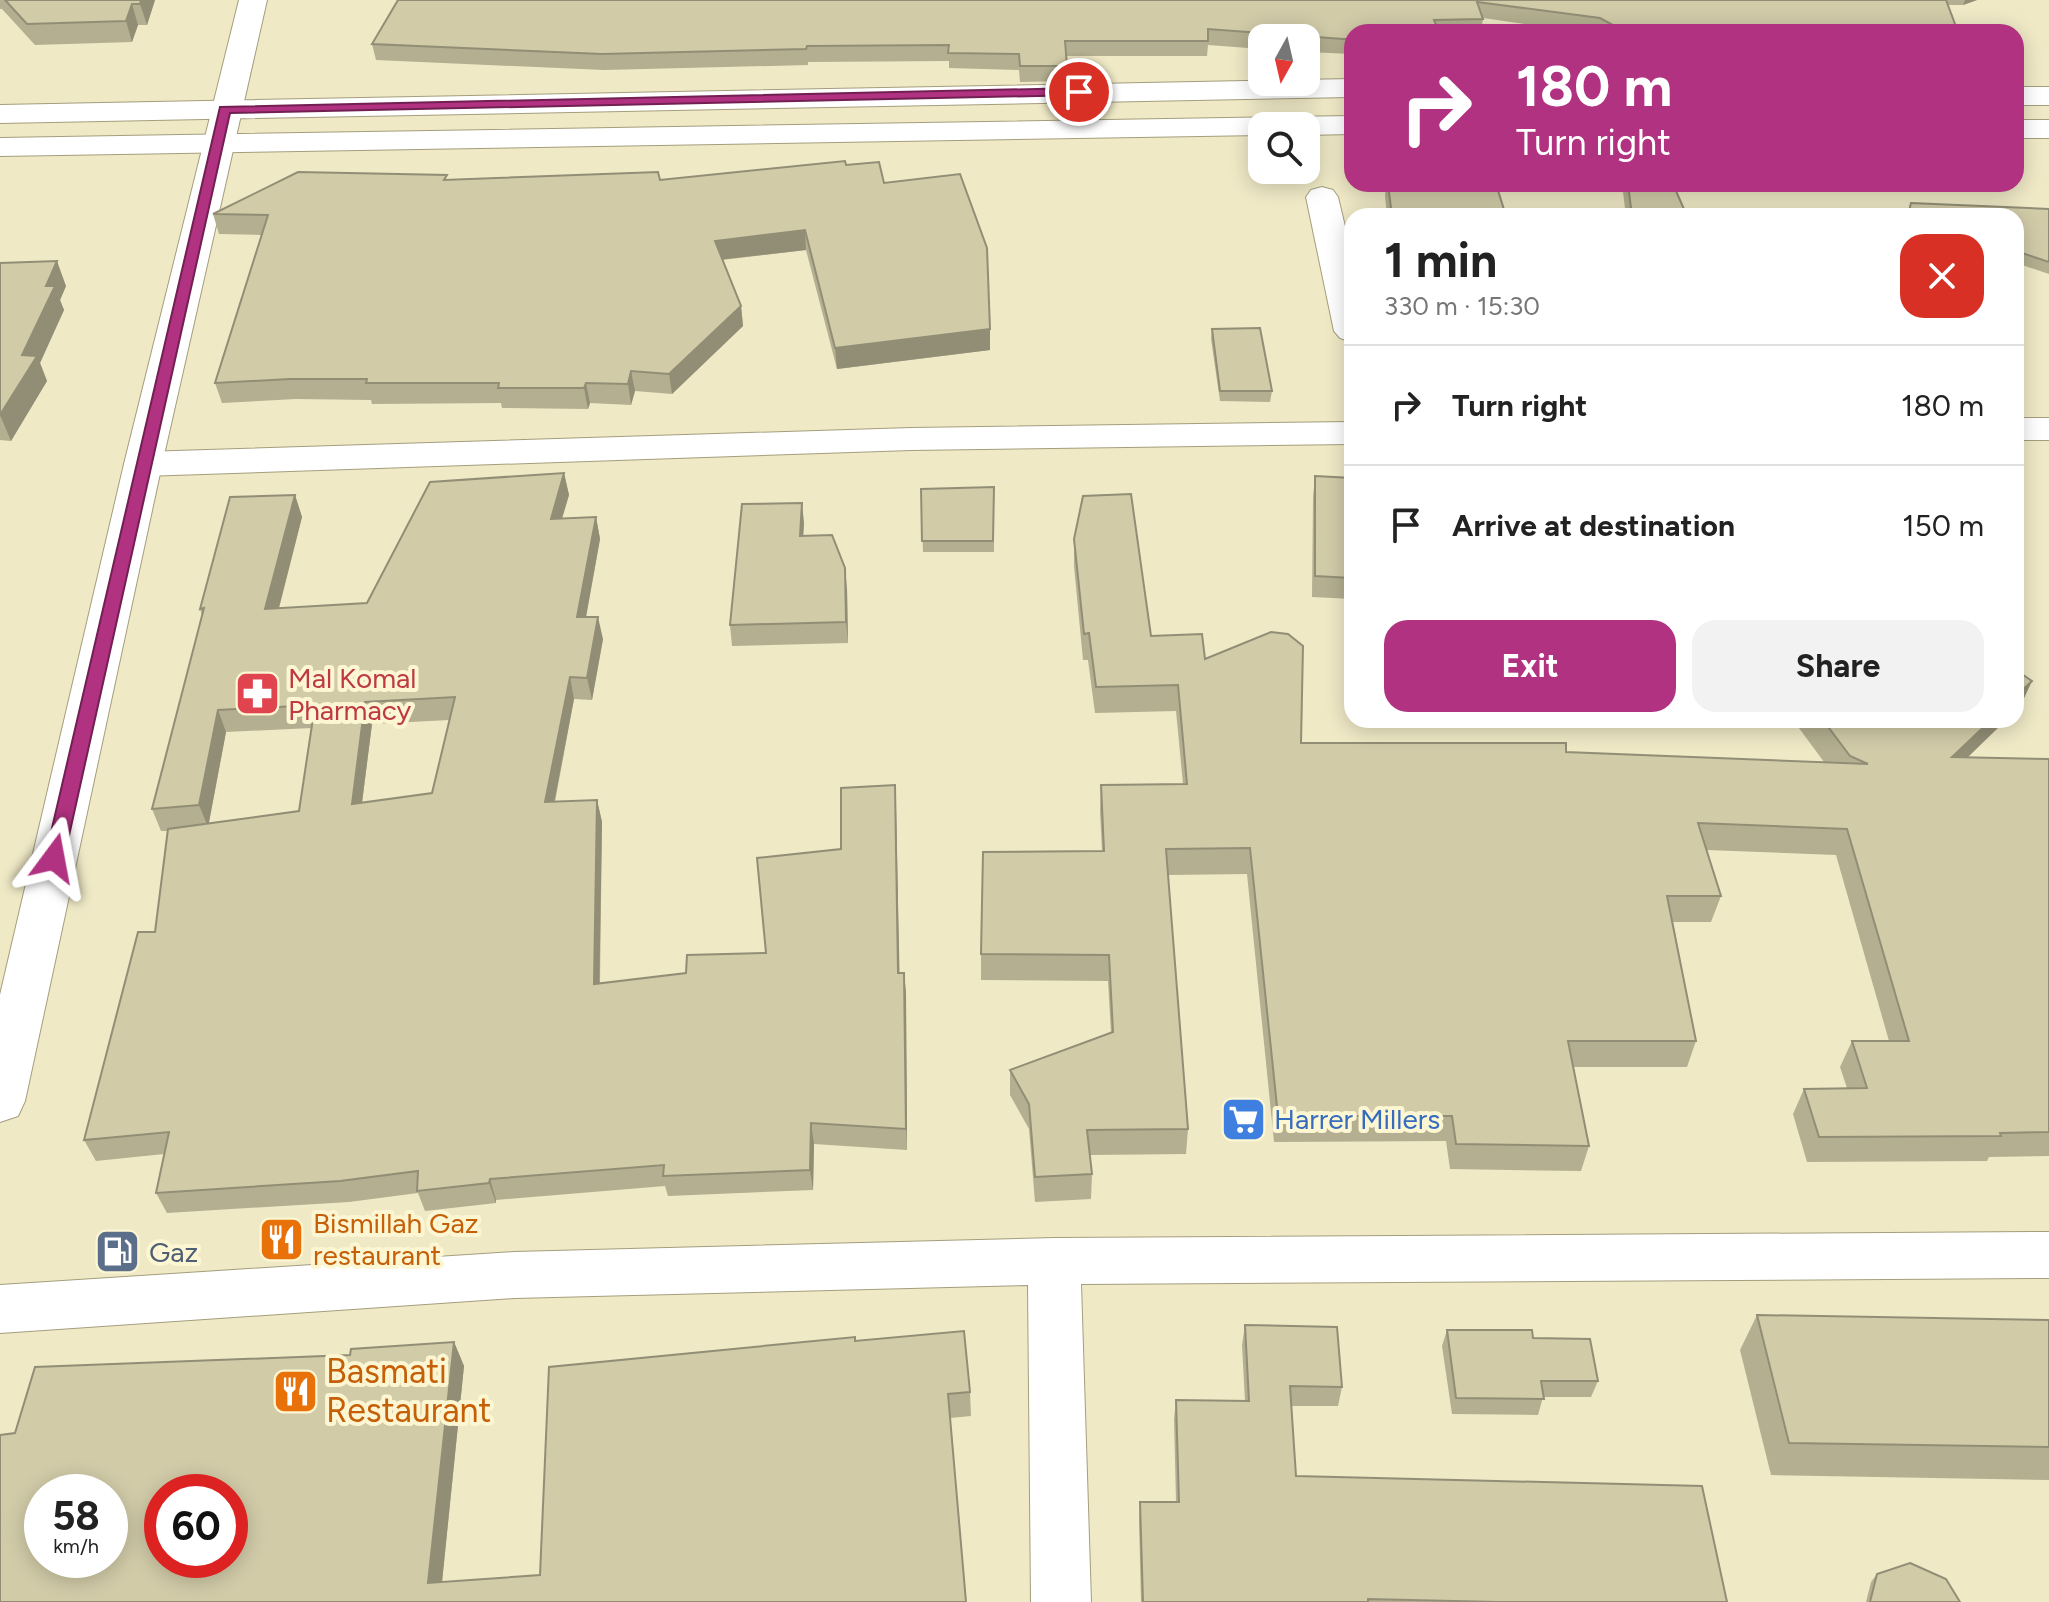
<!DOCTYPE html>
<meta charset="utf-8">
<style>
body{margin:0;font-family:Figtree,sans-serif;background:#f2f2f2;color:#222;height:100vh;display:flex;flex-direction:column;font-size:30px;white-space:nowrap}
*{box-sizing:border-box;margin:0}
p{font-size:26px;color:#767676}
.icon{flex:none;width:44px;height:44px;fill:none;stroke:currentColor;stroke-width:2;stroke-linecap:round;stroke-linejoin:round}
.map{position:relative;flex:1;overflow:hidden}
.drawer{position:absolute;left:1344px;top:208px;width:680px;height:520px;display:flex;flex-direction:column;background:#fff;border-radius:24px;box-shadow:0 4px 20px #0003}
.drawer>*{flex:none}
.top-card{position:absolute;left:1344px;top:24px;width:680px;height:168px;border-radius:24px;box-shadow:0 4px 20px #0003;background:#b03280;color:#fff;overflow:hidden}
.needle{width:52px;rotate:188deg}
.controls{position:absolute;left:1248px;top:24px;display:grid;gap:16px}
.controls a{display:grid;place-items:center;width:72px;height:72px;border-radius:16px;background:#fff;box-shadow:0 4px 20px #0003;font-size:40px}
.speed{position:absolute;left:24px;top:1474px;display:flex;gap:16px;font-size:40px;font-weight:700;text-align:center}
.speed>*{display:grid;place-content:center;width:104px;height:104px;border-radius:50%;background:#fff;box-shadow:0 4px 20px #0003;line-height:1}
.speed small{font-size:20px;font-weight:400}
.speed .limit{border:12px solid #d22;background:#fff;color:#111}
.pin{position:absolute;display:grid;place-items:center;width:68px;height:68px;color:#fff;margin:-34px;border:4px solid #fff;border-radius:50%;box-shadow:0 2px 8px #0007}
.me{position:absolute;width:88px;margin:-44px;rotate:13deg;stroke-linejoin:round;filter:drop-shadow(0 0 6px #0008)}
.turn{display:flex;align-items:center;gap:28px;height:168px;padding:0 40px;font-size:36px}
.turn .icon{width:104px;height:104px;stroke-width:2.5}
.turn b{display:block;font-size:56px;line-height:68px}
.round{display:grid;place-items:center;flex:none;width:84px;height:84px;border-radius:24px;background:#f2f2f2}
.overview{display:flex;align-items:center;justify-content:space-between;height:136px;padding:0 40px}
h1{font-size:48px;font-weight:700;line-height:60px}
.primary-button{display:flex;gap:16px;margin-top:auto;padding:16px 40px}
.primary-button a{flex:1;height:92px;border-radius:24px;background:#b03280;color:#fff;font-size:32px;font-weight:700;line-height:92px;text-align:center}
.primary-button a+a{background:#f2f2f2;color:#222}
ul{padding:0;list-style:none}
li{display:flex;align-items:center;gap:24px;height:120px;padding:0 40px;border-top:2px solid #e0e0e0}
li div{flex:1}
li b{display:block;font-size:30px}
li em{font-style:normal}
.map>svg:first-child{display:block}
</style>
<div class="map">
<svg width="2049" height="1602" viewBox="0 0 2049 1602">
<rect width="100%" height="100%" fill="#efe9c6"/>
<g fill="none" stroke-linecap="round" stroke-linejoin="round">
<defs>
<path id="minor" d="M 1352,79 L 1352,97 L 0,123 L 0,105 Z
M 2016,87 L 2049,87 L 2049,105 L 2016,105 Z
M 1352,116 L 1352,134 L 1306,135 L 1306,126 L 1262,126 L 1262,135 L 0,156 L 0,138 Z
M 2016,120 L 2049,120 L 2049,138 L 2016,138 Z
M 1322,187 L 1333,190 L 1338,197 L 1352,256 L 1352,342 L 1340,338 L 1334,331 L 1306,197 L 1311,190 Z
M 2016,418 L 2049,418 L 2049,440 L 2016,440 Z
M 1352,422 L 1352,444 L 911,450 L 143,476 L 130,472 L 124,464 L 130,456 L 143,452 L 911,428 Z
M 2049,1232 L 2049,1278 L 1081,1284 L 1091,1602 L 1031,1602 L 1028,1285 L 514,1298 L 0,1333 L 0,1285 L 514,1252 L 1054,1238 Z"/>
<path id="major" d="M 239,0 L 267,0 L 162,464 L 25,1101 L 18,1116 L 0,1122 L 0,995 L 124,464 Z"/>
</defs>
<use href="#minor" stroke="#a49e7d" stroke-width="2"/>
<use href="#major" stroke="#a49e7d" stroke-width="2"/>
<use href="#minor" fill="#fff" fill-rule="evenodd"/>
<use href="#major" fill="#fff" fill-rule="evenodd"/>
</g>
<path fill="#b4af90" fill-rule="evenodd" d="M 0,0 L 155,0 L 147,25 L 138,25 L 132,42 L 35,45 L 2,9 L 0,9 Z
M 398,0 L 1977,0 L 1963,5 L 1948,5 L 1958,32 L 1581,32 L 1483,18 L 1481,32 L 1352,32 L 1352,54 L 1306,52 L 1306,38 L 1262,38 L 1262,49 L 1208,45 L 1207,56 L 1066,56 L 1067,81 L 1020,82 L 1019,70 L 949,68 L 949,61 L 808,62 L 808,65 L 604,70 L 376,60 L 372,44 Z
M 846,165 L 884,183 L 990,350 L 837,369 L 806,250 L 722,260 L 741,306 L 743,326 L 672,394 L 635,391 L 631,405 L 590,403 L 588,409 L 502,408 L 501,403 L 372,404 L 371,400 L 296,399 L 222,403 L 215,383 L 262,235 L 219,234 L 213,214 L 448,179 L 660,180 Z
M 1386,184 L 1496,184 L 1506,216 L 1387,216 L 1385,196 Z
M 1622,184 L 1673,184 L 1687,216 L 1626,216 Z
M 1911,203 L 2049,209 L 2049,274 L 2016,263 L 2016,216 L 1907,216 Z
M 0,263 L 66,286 L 60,300 L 64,310 L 40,363 L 47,381 L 11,441 L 0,440 Z
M 1212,329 L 1272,391 L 1270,402 L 1220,401 L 1211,339 Z
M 564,473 L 569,495 L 562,519 L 596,517 L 600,539 L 586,617 L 603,639 L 592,700 L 574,699 L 555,802 L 597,800 L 602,822 L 600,983 L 686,973 L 766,953 L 841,849 L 895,785 L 899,973 L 904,973 L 906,994 L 907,1150 L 814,1144 L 813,1190 L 668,1196 L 665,1186 L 496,1200 L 496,1203 L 425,1211 L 418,1193 L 349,1202 L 167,1213 L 156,1193 L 164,1154 L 96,1161 L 84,1140 L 155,932 L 167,831 L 161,831 L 152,809 L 202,615 L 200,609 L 295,495 L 302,517 L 279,608 L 367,603 ZM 449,720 L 432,793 L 362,803 L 372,724 ZM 312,728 L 299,811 L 209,823 L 226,732 Z
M 1315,476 L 1352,478 L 1352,599 L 1312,597 L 1313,497 Z
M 994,487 L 994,552 L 923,552 L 921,489 Z
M 804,523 L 803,536 L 847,589 L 848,643 L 732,646 L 730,625 Z
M 1074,539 L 1151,636 L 1205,659 L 1301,743 L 1824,762 L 1793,720 L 2006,720 L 1967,758 L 2049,759 L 2049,1156 L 1989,1157 L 1987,1161 L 1807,1162 L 1793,1114 L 1804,1089 L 1847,1088 L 1840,1067 L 1852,1041 L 1889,1041 L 1836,855 L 1707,850 L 1721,896 L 1711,922 L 1673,922 L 1696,1041 L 1687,1067 L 1573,1067 L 1589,1146 L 1581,1171 L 1450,1169 L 1446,1141 L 1274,1142 L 1247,874 L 1168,875 L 1188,1129 L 1186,1154 L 1090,1155 L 1092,1174 L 1091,1199 L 1035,1202 L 1029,1129 L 1010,1095 L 1010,1070 L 1111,1033 L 1108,981 L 981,980 L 981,954 L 1102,851 L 1100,811 L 1101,785 L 1183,784 L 1176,711 L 1095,713 L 1088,660 L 1083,660 L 1074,566 Z
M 1757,1315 L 2049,1320 L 2049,1480 L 1771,1475 L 1740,1350 Z
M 1245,1325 L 1342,1387 L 1338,1406 L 1291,1406 L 1296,1476 L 1727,1602 L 1141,1602 L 1139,1520 L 1140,1502 L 1176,1502 L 1174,1419 L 1176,1400 L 1245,1401 L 1242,1345 Z
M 1447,1330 L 1533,1338 L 1598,1381 L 1591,1397 L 1543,1397 L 1538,1415 L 1452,1414 L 1442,1346 Z
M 855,1341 L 970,1392 L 971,1416 L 950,1418 L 966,1602 L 0,1602 L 15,1433 L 350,1355 L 454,1342 L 464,1366 L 442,1582 L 540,1575 Z
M 1877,1574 L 1960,1602 L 1866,1602 L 1871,1582 Z"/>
<path fill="#928e76" d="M 141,0 L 155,0 L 147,25 L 140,4 Z
M 1965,0 L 1977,0 L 1963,5 Z
M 132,4 L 138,25 L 132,42 L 126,21 Z
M 805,230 L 806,250 L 717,260 L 715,241 Z
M 57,261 L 66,286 L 60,300 L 64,310 L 40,363 L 47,381 L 11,441 L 0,415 L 46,286 Z
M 741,306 L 743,326 L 672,394 L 669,374 Z
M 990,329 L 990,350 L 837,369 L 835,348 Z
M 631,371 L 635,391 L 631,405 L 628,384 Z
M 586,383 L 590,403 L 588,409 L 584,388 Z
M 564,473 L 569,495 L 555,541 L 551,519 Z
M 295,495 L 302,517 L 273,631 L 265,609 Z
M 802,503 L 804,523 L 802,556 L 800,536 Z
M 596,517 L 600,539 L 582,639 L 577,617 Z
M 845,568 L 847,589 L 848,643 L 846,622 Z
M 598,617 L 603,639 L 592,700 L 587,678 Z
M 570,677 L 574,699 L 550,824 L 545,802 Z
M 2032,681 L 2020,707 L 2016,711 L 2016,696 Z
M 365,702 L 372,724 L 359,826 L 352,804 Z
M 218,710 L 226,732 L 208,827 L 199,805 Z
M 1991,720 L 2006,720 L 1940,784 L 1952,757 Z
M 895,785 L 896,807 L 900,995 L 898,973 Z
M 597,800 L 602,822 L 599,1006 L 594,984 Z
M 904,973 L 906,994 L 907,1150 L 906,1129 Z
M 811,1123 L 814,1144 L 813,1190 L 810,1170 Z
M 490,1179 L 496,1200 L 496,1203 L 489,1183 Z
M 454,1342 L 464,1366 L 440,1602 L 428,1583 Z"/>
<path fill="#d1cba8" stroke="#928e76" stroke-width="2" fill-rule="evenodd" d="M 5,0 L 141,0 L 140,4 L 132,4 L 126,21 L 27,24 Z
M 398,0 L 1946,0 L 1958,32 L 1633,32 L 1624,31 L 1600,18 L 1477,2 L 1483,19 L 1434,20 L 1439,32 L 1352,32 L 1352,39 L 1343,39 L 1208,29 L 1208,41 L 1065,41 L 1067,66 L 1020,66 L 1019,54 L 948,53 L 949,45 L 807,46 L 806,49 L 602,54 L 372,44 Z
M 845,161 L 846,165 L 879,162 L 884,183 L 960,174 L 987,248 L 990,329 L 835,348 L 805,230 L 715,241 L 741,306 L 669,374 L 631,371 L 628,384 L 586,383 L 584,388 L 498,388 L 499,383 L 366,383 L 367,379 L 290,379 L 215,383 L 268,215 L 213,214 L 298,172 L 447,175 L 444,180 L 658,172 L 660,180 Z
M 1388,184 L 1496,184 L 1506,216 L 1392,216 Z
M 1628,184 L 1673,184 L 1687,216 L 1632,216 Z
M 1911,203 L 2049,209 L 2049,262 L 2016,251 L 2016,216 L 1912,216 L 1908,215 Z
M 57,261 L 46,286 L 55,286 L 22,355 L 37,356 L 0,415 L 0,263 Z
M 1260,328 L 1272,391 L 1220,391 L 1212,329 Z
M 564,473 L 551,519 L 596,517 L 577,617 L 598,617 L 587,678 L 570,677 L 545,802 L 597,800 L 594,984 L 686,973 L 687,955 L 766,953 L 757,858 L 841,849 L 841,788 L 895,785 L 898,973 L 904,973 L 906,1129 L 811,1123 L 810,1170 L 663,1176 L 664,1165 L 490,1179 L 489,1183 L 417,1191 L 418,1171 L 340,1181 L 156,1193 L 169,1132 L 84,1140 L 138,932 L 155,932 L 168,829 L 299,811 L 315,705 L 218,710 L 199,805 L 152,809 L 204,608 L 200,609 L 230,497 L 295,495 L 265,609 L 367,603 L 430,482 ZM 455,697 L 432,793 L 352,804 L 365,702 Z
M 1315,476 L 1352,478 L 1352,578 L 1315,576 Z
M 994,487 L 993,541 L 922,541 L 921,489 Z
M 1131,494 L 1151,636 L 1202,634 L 1205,659 L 1271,632 L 1288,634 L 1303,646 L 1301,743 L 1566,743 L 1566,752 L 1868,764 L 1850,756 L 1823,720 L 1991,720 L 1952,757 L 2049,759 L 2049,1132 L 2000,1133 L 2001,1136 L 1819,1137 L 1804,1089 L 1867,1088 L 1852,1041 L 1909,1041 L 1847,829 L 1698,823 L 1721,896 L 1667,896 L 1696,1041 L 1568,1041 L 1589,1146 L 1456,1144 L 1452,1116 L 1278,1116 L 1250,848 L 1166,849 L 1188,1129 L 1087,1130 L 1092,1174 L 1035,1177 L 1029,1104 L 1010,1070 L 1113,1032 L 1109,955 L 981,954 L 983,852 L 1104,851 L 1101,785 L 1187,784 L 1178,685 L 1096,687 L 1089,633 L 1084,634 L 1074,539 L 1083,496 Z
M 802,503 L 800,536 L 832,535 L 845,568 L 846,622 L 730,625 L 742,504 Z
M 2016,670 L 2032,681 L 2016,696 Z
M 1757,1315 L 2049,1320 L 2049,1447 L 1789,1443 Z
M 1245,1325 L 1337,1327 L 1342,1387 L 1290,1386 L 1296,1476 L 1702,1486 L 1727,1602 L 1498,1602 L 1368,1599 L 1368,1602 L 1143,1602 L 1140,1502 L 1179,1502 L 1176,1400 L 1249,1401 Z
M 1447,1330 L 1532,1330 L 1533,1338 L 1590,1339 L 1598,1381 L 1541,1381 L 1544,1399 L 1456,1398 Z
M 964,1331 L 970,1392 L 948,1394 L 966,1602 L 0,1602 L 0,1435 L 15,1433 L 35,1367 L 350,1355 L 351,1349 L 454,1342 L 428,1583 L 540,1575 L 549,1367 L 855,1337 L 855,1341 ZM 42,1492 L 110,1492 L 110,1560 L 42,1560 ZM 162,1492 L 230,1492 L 230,1560 L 162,1560 Z
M 1910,1563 L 1946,1579 L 1960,1602 L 1870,1602 L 1877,1574 Z"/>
<path fill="#b03280" stroke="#722053" stroke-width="2" d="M 1079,88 L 1085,92 L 1083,95 L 230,113 L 64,858 L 61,863 L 48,863 L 45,858 L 220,107 Z"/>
<defs>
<symbol id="pharmacy-square" viewBox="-11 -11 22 22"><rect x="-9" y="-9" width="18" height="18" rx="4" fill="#e0444e" stroke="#fcf6d3"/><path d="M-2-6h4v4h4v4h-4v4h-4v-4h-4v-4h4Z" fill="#fff"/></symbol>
<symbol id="supermarket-square" viewBox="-11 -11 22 22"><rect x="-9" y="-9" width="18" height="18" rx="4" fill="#3f7fe0" stroke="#fcf6d3"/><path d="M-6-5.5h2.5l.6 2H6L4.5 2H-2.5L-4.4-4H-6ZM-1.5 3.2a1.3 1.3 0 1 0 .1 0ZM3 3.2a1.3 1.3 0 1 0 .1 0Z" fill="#fff"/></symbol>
<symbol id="restaurant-square" viewBox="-11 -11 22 22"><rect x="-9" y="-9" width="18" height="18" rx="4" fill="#e8710a" stroke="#fcf6d3"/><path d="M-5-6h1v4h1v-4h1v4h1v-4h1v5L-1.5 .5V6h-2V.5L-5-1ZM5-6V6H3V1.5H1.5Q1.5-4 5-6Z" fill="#fff"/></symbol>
<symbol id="fuel-square" viewBox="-11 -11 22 22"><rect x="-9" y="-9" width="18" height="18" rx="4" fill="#5c6f8a" stroke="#fcf6d3"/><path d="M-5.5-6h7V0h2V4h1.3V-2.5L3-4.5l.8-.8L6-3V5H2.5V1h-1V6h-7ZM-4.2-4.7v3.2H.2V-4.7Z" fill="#fff"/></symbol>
</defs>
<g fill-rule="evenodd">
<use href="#pharmacy-square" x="232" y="668" width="51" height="51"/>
<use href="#supermarket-square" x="1218" y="1094" width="51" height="51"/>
<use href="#restaurant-square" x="256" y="1214" width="51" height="51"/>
<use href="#fuel-square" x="92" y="1226" width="51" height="51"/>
<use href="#restaurant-square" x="270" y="1366" width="51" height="51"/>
</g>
<g text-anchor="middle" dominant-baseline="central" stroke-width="8" stroke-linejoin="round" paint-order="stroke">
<g font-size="28" fill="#be3a42" stroke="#fcf6d3" text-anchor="start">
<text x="288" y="678">Mal Komal<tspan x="288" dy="32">Pharmacy</tspan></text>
</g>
<g font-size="28" fill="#366cbe" stroke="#fcf6d3" text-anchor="start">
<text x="1274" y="1119">Harrer Millers</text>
</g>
<g font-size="28" fill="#c56008" stroke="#fcf6d3" text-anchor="start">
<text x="313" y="1223">Bismillah Gaz<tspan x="313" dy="32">restaurant</tspan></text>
</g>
<g font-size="28" fill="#4e5e75" stroke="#fcf6d3" text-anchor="start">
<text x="149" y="1252">Gaz</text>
</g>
<g font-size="34" fill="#c56008" stroke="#fcf6d3" text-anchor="start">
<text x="326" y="1371">Basmati<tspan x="326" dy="39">Restaurant</tspan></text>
</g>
</g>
</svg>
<div class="controls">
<a><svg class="needle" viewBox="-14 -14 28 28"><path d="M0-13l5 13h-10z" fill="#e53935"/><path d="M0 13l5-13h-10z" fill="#767676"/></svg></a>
<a><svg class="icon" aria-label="search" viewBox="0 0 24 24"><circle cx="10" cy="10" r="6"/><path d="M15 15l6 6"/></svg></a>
</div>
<div class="speed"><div>58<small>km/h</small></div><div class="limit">60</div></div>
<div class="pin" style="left:1079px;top:92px;background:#d93025"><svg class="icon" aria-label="arrive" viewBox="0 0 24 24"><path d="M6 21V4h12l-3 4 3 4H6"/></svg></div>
<svg class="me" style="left:54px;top:858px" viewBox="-20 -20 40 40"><path d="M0-17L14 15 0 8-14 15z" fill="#b03280" stroke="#fff" stroke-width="4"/></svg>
<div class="top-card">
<div class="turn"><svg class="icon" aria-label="right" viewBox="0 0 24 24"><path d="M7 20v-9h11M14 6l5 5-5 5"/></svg><div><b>180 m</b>Turn right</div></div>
</div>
<section class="drawer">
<div class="overview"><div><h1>1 min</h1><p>330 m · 15:30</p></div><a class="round" style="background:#d93025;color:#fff"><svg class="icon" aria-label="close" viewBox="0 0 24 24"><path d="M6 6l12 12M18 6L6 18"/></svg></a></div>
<ul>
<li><svg class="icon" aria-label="right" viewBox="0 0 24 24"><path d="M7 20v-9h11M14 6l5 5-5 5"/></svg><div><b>Turn right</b></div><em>180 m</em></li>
<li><svg class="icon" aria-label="arrive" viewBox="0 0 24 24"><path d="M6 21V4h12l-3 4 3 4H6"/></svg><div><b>Arrive at destination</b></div><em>150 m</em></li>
</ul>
<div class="primary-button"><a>Exit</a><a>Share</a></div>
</section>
</div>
